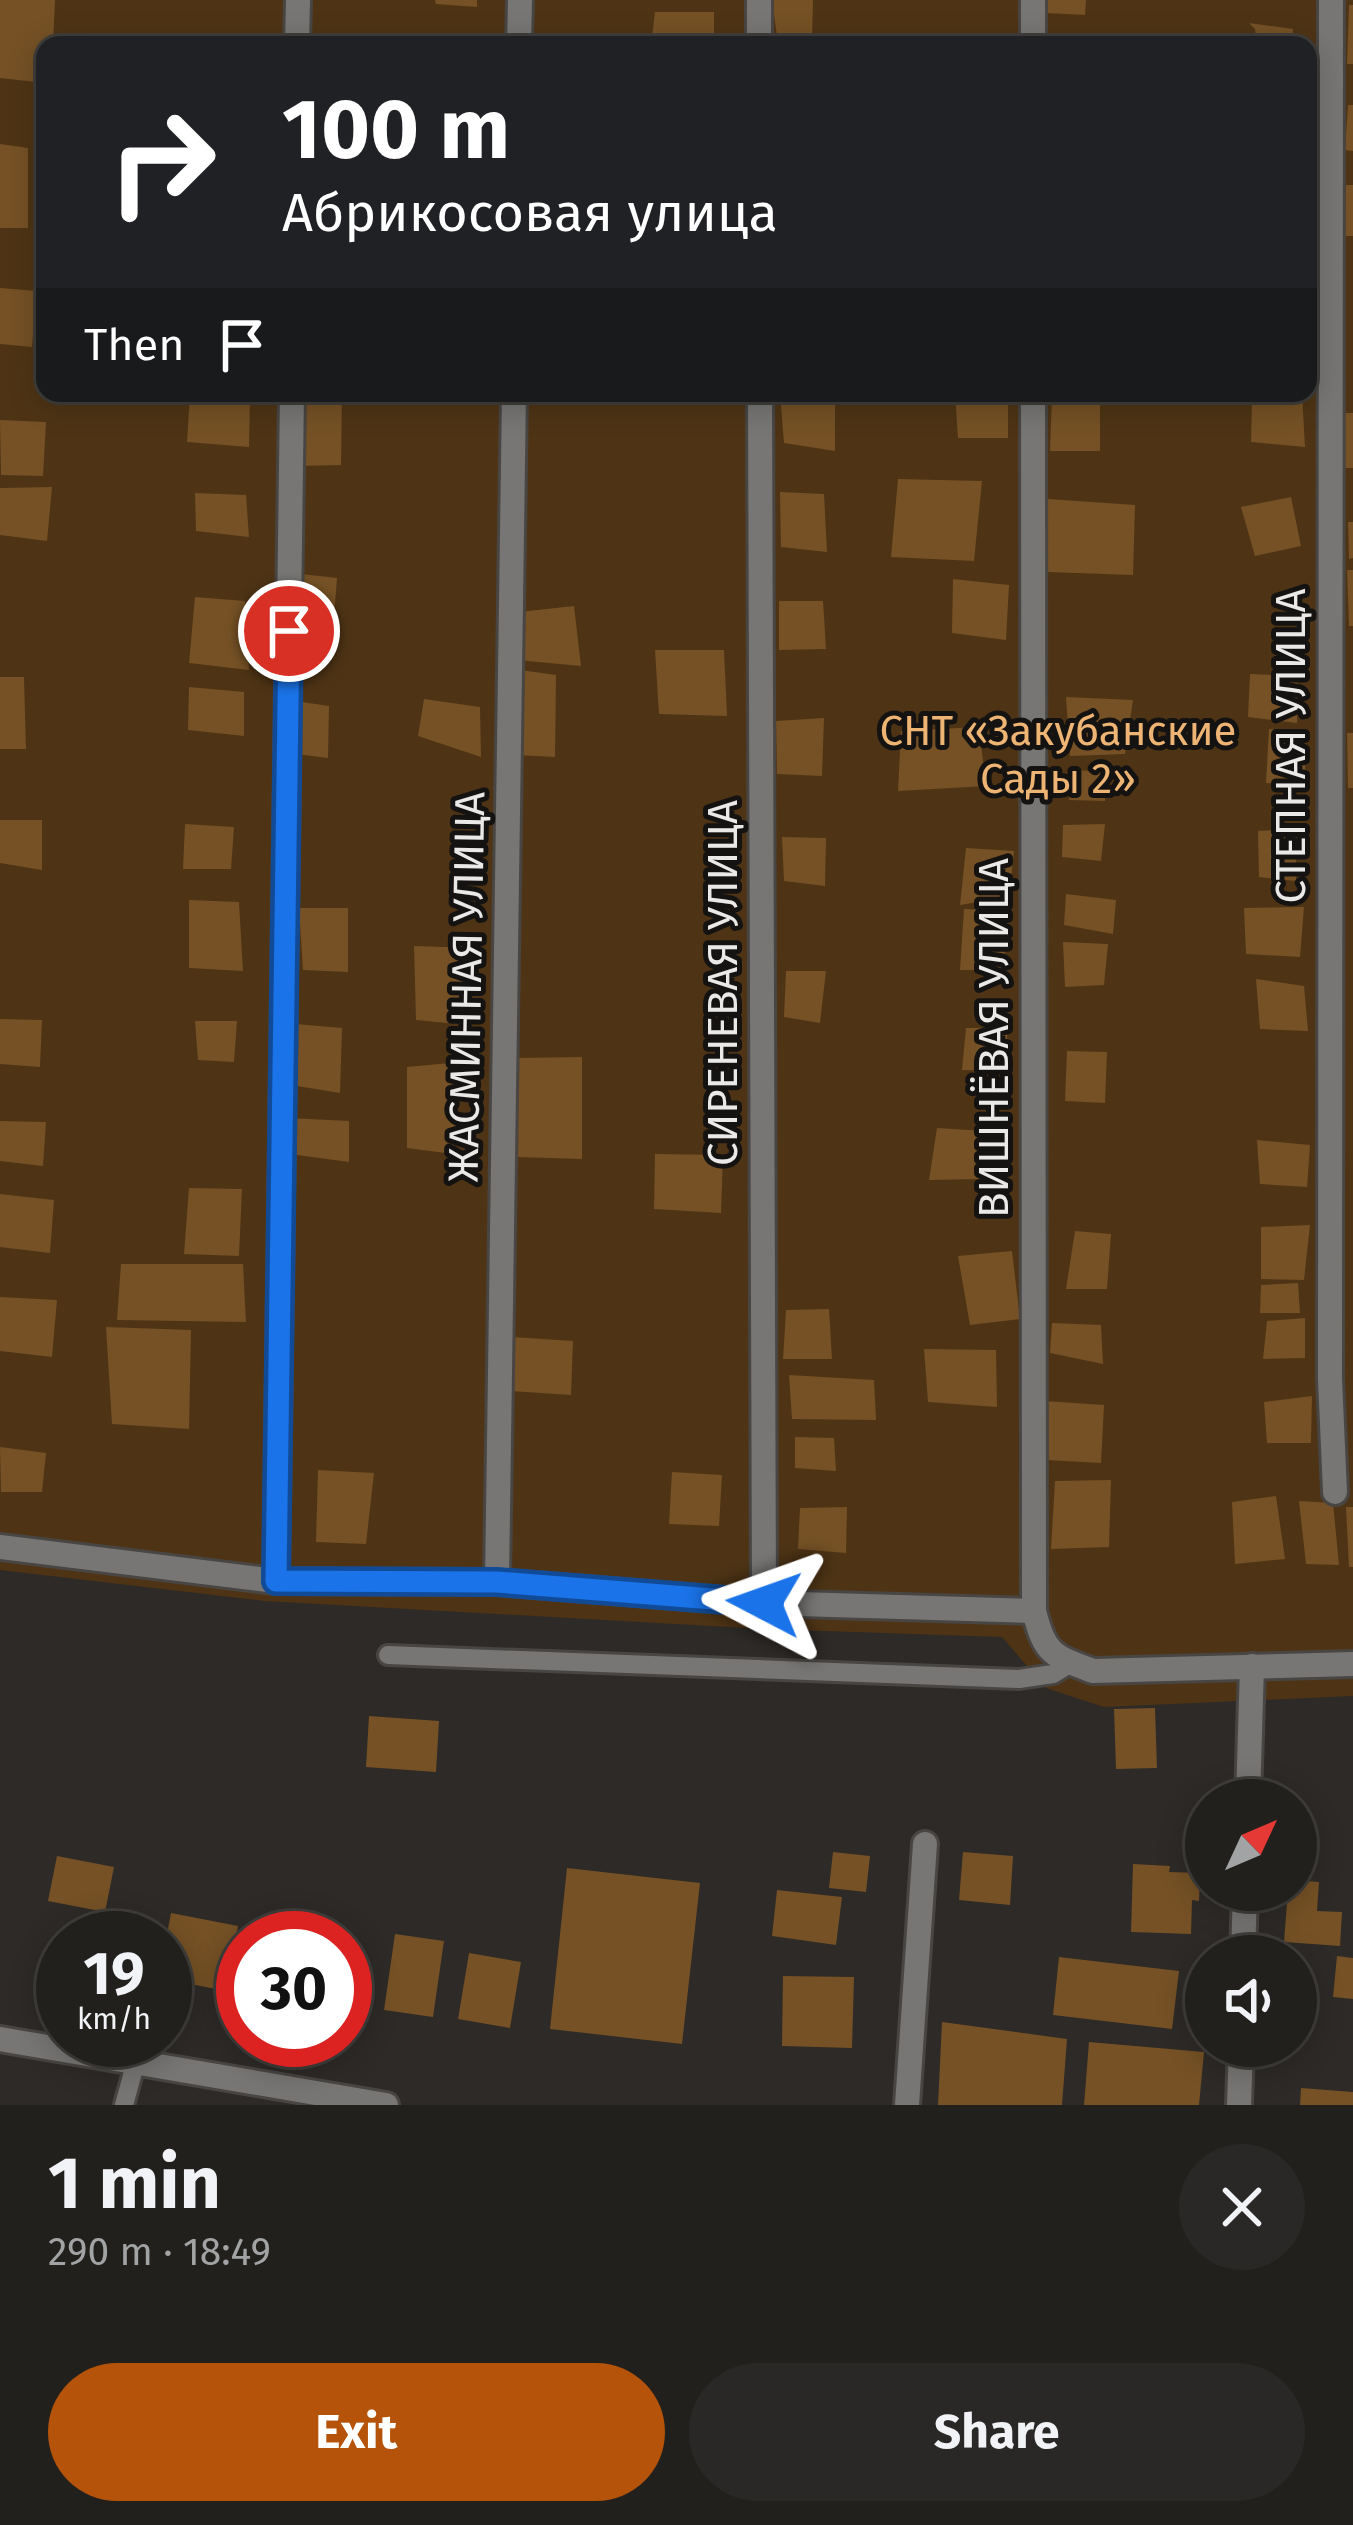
<!DOCTYPE html>
<meta charset="utf-8">
<style>
body{margin:0;font-family:"Fira Sans",sans-serif;background:#2a2826;color:#f1f3f6;height:100vh;display:flex;flex-direction:column;font-size:45px;white-space:nowrap}
*{box-sizing:border-box;margin:0}
p{font-size:39px;color:#a2a3a4}
.icon{flex:none;width:66px;height:66px;fill:none;stroke:currentColor;stroke-width:2;stroke-linecap:round;stroke-linejoin:round}
.map{position:relative;height:2105px;overflow:hidden}
.panel{display:flex;flex-direction:column;background:#22201d;flex:1}
.panel>*{flex:none}
.guide{position:absolute;left:36px;top:36px;width:1281px;height:366px;border-radius:24px;box-shadow:0 6px 30px #0003,0 0 0 3px #3f3e3b;background:#202124;color:#fff;overflow:hidden}
.needle{width:78px;rotate:46deg}
.tools{position:absolute;left:1185px;top:1779px;display:grid;gap:24px}
.tools a{display:grid;place-items:center;width:132px;height:132px;border-radius:50%;background:#22201d;box-shadow:0 6px 30px #0003,0 0 0 3px #3f3e3b;font-size:60px}
.speed{position:absolute;left:36px;top:1911px;display:flex;gap:24px;font-size:60px;font-weight:700;text-align:center}
.speed>*{display:grid;place-content:center;width:156px;height:156px;border-radius:50%;background:#22201d;box-shadow:0 6px 30px #0003,0 0 0 3px #3f3e3b;line-height:1}
.speed small{font-size:30px;font-weight:400}
.speed .limit{border:18px solid #d22;background:#fff;color:#111}
.pin{position:absolute;display:grid;place-items:center;width:102px;height:102px;color:#fff;margin:-51px;border:6px solid #fff;border-radius:50%;box-shadow:0 3px 12px #0007}
.me{position:absolute;width:132px;margin:-66px;rotate:274deg;stroke-linejoin:round;filter:drop-shadow(0 0 9px #0008)}
.turn{display:flex;align-items:center;gap:42px;height:252px;padding:0 48px;font-size:54px}
.turn .icon{width:156px;height:156px;stroke-width:2.5}
.turn b{display:block;font-size:84px;line-height:102px}
.then{display:flex;align-items:center;height:114px;padding:0 48px;background:#0003;gap:24px;font-size:45px}
.round{display:grid;place-items:center;flex:none;width:126px;height:126px;border-radius:63px;background:#2a2826}
.summary{display:flex;align-items:center;justify-content:space-between;height:204px;padding:0 48px}
h1{font-size:72px;font-weight:700;line-height:90px}
.cta{display:flex;gap:24px;margin-top:auto;padding:24px 48px}
.cta a{flex:1;height:138px;border-radius:72px;background:#b45309;color:#fff;font-size:48px;font-weight:700;line-height:138px;text-align:center}
.cta a+a{background:#2a2826;color:#f1f3f6}
.map>svg:first-child{display:block}
</style>
<div class="map">
<svg width="1353" height="2105" viewBox="0 0 1353 2105">
<rect width="100%" height="100%" fill="#2d2a27"/>
<path fill="#4e3415" fill-rule="evenodd" d="M 0,0 L 1353,0 L 1353,1696 L 1104,1707 L 1046,1688 L 1002,1637 L 766,1629 L 265,1601 L 0,1570 ZM 45,45 L 1308,45 L 1308,393 L 45,393 Z"/>
<path fill="#755125" d="M 0,0 L 55,0 L 53,45 L 45,45 L 45,83 L 0,78 Z
M 435,0 L 477,0 L 477,7 L 436,4 Z
M 772,0 L 813,0 L 812,39 L 777,36 Z
M 1046,0 L 1086,0 L 1085,15 L 1046,13 Z
M 1349,5 L 1353,5 L 1353,64 L 1347,64 Z
M 655,12 L 714,12 L 714,45 L 651,45 Z
M 1249,23 L 1293,29 L 1292,45 L 1257,45 L 1255,29 Z
M 268,38 L 268,45 L 214,45 L 214,41 Z
M 779,40 L 841,41 L 841,45 L 779,45 Z
M 1348,105 L 1353,105 L 1353,151 L 1345,150 Z
M 0,144 L 28,148 L 28,228 L 0,228 Z
M 1346,185 L 1353,185 L 1353,236 L 1343,236 Z
M 0,288 L 36,291 L 32,347 L 0,344 Z
M 301,393 L 342,393 L 341,465 L 298,466 Z
M 780,393 L 835,395 L 835,451 L 784,443 Z
M 955,393 L 1008,393 L 1008,438 L 958,438 Z
M 1302,393 L 1305,447 L 1251,442 L 1252,399 Z
M 190,394 L 250,397 L 249,447 L 187,442 Z
M 1052,396 L 1100,399 L 1100,451 L 1050,451 Z
M 1341,413 L 1353,413 L 1353,468 L 1342,468 Z
M 0,420 L 46,422 L 43,476 L 1,475 Z
M 898,479 L 982,481 L 974,561 L 891,557 Z
M 52,487 L 47,541 L 0,535 L 0,488 Z
M 780,492 L 824,494 L 827,552 L 781,547 Z
M 195,493 L 246,495 L 249,537 L 196,531 Z
M 1291,497 L 1301,546 L 1255,556 L 1241,507 Z
M 1048,499 L 1135,505 L 1133,575 L 1048,572 Z
M 1348,522 L 1353,522 L 1353,558 L 1349,559 Z
M 1347,570 L 1353,570 L 1353,626 L 1349,626 Z
M 301,574 L 337,578 L 331,655 L 294,649 Z
M 953,579 L 1009,585 L 1006,640 L 952,633 Z
M 195,597 L 245,601 L 249,670 L 189,663 Z
M 779,601 L 823,601 L 826,649 L 779,650 Z
M 574,606 L 581,666 L 517,660 L 519,612 Z
M 655,650 L 724,650 L 727,716 L 659,714 Z
M 520,670 L 556,675 L 555,757 L 516,755 Z
M 1250,674 L 1298,676 L 1297,723 L 1248,717 Z
M 0,677 L 24,677 L 26,749 L 0,749 Z
M 189,687 L 244,692 L 244,736 L 188,730 Z
M 1066,697 L 1133,700 L 1125,754 L 1070,756 Z
M 424,699 L 480,707 L 481,757 L 418,736 Z
M 295,701 L 329,706 L 328,758 L 296,754 Z
M 824,718 L 822,776 L 777,774 L 776,721 Z
M 979,727 L 986,786 L 898,791 L 901,731 Z
M 1269,729 L 1301,731 L 1307,784 L 1266,783 Z
M 1347,733 L 1353,733 L 1353,788 L 1348,788 Z
M 1073,770 L 1107,772 L 1105,801 L 1069,800 Z
M 0,820 L 42,820 L 42,870 L 0,863 Z
M 185,824 L 234,827 L 231,869 L 183,869 Z
M 1105,824 L 1101,861 L 1062,857 L 1063,825 Z
M 1296,829 L 1296,881 L 1259,877 L 1258,831 Z
M 782,837 L 826,838 L 825,886 L 784,881 Z
M 966,848 L 1014,851 L 1009,897 L 960,905 Z
M 1066,894 L 1116,900 L 1113,934 L 1064,925 Z
M 189,900 L 239,902 L 243,971 L 189,968 Z
M 1304,907 L 1300,957 L 1246,954 L 1244,908 Z
M 299,908 L 348,908 L 348,972 L 303,970 Z
M 964,909 L 1010,911 L 1003,970 L 960,970 Z
M 1063,942 L 1108,944 L 1104,985 L 1065,987 Z
M 414,946 L 474,948 L 468,1025 L 416,1020 Z
M 786,971 L 826,971 L 820,1023 L 784,1017 Z
M 1256,979 L 1304,986 L 1308,1031 L 1260,1029 Z
M 0,1019 L 42,1020 L 40,1067 L 0,1064 Z
M 195,1021 L 237,1021 L 234,1062 L 198,1060 Z
M 296,1024 L 342,1028 L 340,1093 L 297,1086 Z
M 966,1028 L 1008,1028 L 1004,1071 L 962,1070 Z
M 1067,1051 L 1107,1052 L 1105,1103 L 1065,1101 Z
M 582,1057 L 582,1159 L 518,1157 L 515,1058 Z
M 461,1062 L 453,1154 L 407,1148 L 407,1067 Z
M 289,1118 L 349,1121 L 349,1162 L 290,1154 Z
M 0,1121 L 46,1122 L 43,1166 L 0,1161 Z
M 937,1128 L 985,1131 L 982,1179 L 929,1180 Z
M 1257,1140 L 1310,1145 L 1307,1187 L 1260,1184 Z
M 655,1154 L 723,1155 L 721,1213 L 654,1209 Z
M 189,1188 L 242,1189 L 239,1256 L 184,1254 Z
M 0,1194 L 54,1200 L 50,1253 L 0,1247 Z
M 1310,1225 L 1304,1280 L 1261,1279 L 1261,1227 Z
M 1075,1231 L 1111,1234 L 1107,1289 L 1066,1289 Z
M 1012,1251 L 1020,1319 L 970,1325 L 958,1256 Z
M 121,1264 L 243,1264 L 246,1322 L 117,1320 Z
M 1298,1283 L 1300,1313 L 1260,1313 L 1261,1285 Z
M 0,1297 L 57,1300 L 52,1357 L 0,1351 Z
M 829,1309 L 832,1359 L 783,1359 L 786,1310 Z
M 1305,1318 L 1305,1358 L 1263,1359 L 1267,1321 Z
M 1052,1323 L 1101,1325 L 1103,1364 L 1050,1353 Z
M 106,1327 L 191,1330 L 189,1429 L 112,1424 Z
M 512,1337 L 573,1341 L 571,1395 L 511,1391 Z
M 924,1349 L 996,1350 L 997,1407 L 928,1402 Z
M 789,1375 L 874,1380 L 876,1420 L 792,1419 Z
M 1312,1396 L 1311,1443 L 1267,1443 L 1264,1402 Z
M 1044,1401 L 1104,1405 L 1101,1463 L 1047,1460 Z
M 795,1437 L 834,1438 L 836,1471 L 795,1468 Z
M 0,1447 L 46,1453 L 42,1492 L 1,1492 Z
M 318,1470 L 374,1473 L 366,1544 L 316,1542 Z
M 672,1472 L 722,1475 L 719,1526 L 669,1524 Z
M 1111,1480 L 1109,1547 L 1051,1549 L 1055,1481 Z
M 1276,1496 L 1285,1559 L 1235,1564 L 1232,1502 Z
M 1299,1501 L 1333,1503 L 1339,1565 L 1306,1564 Z
M 847,1507 L 846,1553 L 798,1549 L 800,1508 Z
M 1346,1507 L 1353,1507 L 1353,1567 L 1349,1567 Z
M 1155,1708 L 1157,1768 L 1116,1769 L 1114,1709 Z
M 369,1716 L 439,1721 L 436,1772 L 366,1767 Z
M 833,1852 L 870,1856 L 866,1892 L 829,1888 Z
M 963,1852 L 1013,1856 L 1010,1905 L 959,1900 Z
M 57,1856 L 114,1867 L 105,1912 L 48,1901 Z
M 1133,1864 L 1170,1866 L 1169,1872 L 1200,1873 L 1199,1901 L 1192,1900 L 1191,1934 L 1131,1932 Z
M 567,1868 L 700,1883 L 682,2044 L 550,2029 Z
M 1296,1880 L 1319,1882 L 1317,1911 L 1342,1912 L 1340,1946 L 1284,1942 L 1288,1890 L 1296,1890 Z
M 777,1890 L 842,1897 L 836,1945 L 772,1936 Z
M 171,1913 L 238,1926 L 226,1991 L 165,1979 L 165,1945 Z
M 395,1934 L 444,1941 L 433,2017 L 384,2010 Z
M 469,1953 L 521,1962 L 510,2028 L 458,2019 Z
M 1337,1956 L 1353,1958 L 1353,1999 L 1333,1997 Z
M 1059,1957 L 1179,1971 L 1172,2029 L 1053,2015 Z
M 783,1976 L 854,1977 L 852,2048 L 782,2046 Z
M 942,2022 L 1067,2039 L 1062,2105 L 938,2105 Z
M 1089,2042 L 1204,2052 L 1199,2105 L 1084,2105 Z
M 1301,2088 L 1353,2092 L 1353,2105 L 1300,2105 Z"/>
<g fill="none" stroke-linecap="round" stroke-linejoin="round">
<defs>
<path id="lane" d="M 388,1655 L 1019,1679 L 1053,1674 L 1071,1663
M 124,2105 L 136,2061"/>
<path id="street" d="M 759,0 L 759,45
M 1033,0 L 1033,45
M 1331,0 L 1330,1379 L 1335,1492
M 297,45 L 298,0
M 519,45 L 520,0
M 760,393 L 764,1603
M 1033,393 L 1034,1611 C 1045,1654 1052,1656 1093,1671 L 1353,1664
M 0,1547 L 276,1581 L 497,1582 L 764,1603 L 1034,1611
M 276,1581 L 292,393
M 497,1582 L 514,393
M 1248,1800 L 1252,1666
M 1243,1956 L 1245,1890
M 0,2039 L 386,2105
M 907,2105 L 925,1844
M 1239,2105 L 1241,2046"/>
</defs>
<use href="#lane" stroke="#484542" stroke-width="24"/>
<use href="#street" stroke="#484542" stroke-width="30"/>
<use href="#lane" stroke="#777674" stroke-width="18"/>
<use href="#street" stroke="#777674" stroke-width="24"/>
</g>
<g fill="none" stroke-linecap="round" stroke-linejoin="round">
<defs>
<path id="route" d="M 289,631 L 276,1581 L 497,1582 L 764,1603"/>
</defs>
<use href="#route" stroke="#114b97" stroke-width="30"/>
<use href="#route" stroke="#1a73e8" stroke-width="21"/>
</g>
<g text-anchor="middle" dominant-baseline="central" stroke-width="10" stroke-linejoin="round" paint-order="stroke">
<g font-size="42" fill="#eeb473" stroke="#141312">
<text x="1058" y="731">СНТ «Закубанские<tspan x="1058" dy="48">Сады 2»</tspan></text>
</g>
<g font-size="42" fill="#ebe9e8" stroke="#141312">
<text transform="translate(1291 746) rotate(-90)">СТЕПНАЯ УЛИЦА</text>
<text transform="translate(723 983) rotate(-90)">СИРЕНЕВАЯ УЛИЦА</text>
<text transform="translate(467 987) rotate(-89)">ЖАСМИННАЯ УЛИЦА</text>
<text transform="translate(994 1038) rotate(-90)">ВИШНЁВАЯ УЛИЦА</text>
</g>
</g>
</svg>
<div class="tools">
<a><svg class="needle" viewBox="-14 -14 28 28"><path d="M0-13l5 13h-10z" fill="#e53935"/><path d="M0 13l5-13h-10z" fill="#a2a3a4"/></svg></a>
<a><svg class="icon" aria-label="sound" viewBox="0 0 24 24"><path d="M4 9h4l5-4v14l-5-4H4zM17 9q2 3 0 6"/></svg></a>
</div>
<div class="speed"><div>19<small>km/h</small></div><div class="limit">30</div></div>
<div class="pin" style="left:289px;top:631px;background:#d93025"><svg class="icon" aria-label="arrive" viewBox="0 0 24 24"><path d="M6 21V4h12l-3 4 3 4H6"/></svg></div>
<svg class="me" style="left:764px;top:1603px" viewBox="-20 -20 40 40"><path d="M0-17L14 15 0 8-14 15z" fill="#1a73e8" stroke="#fff" stroke-width="4"/></svg>
<div class="guide">
<div class="turn"><svg class="icon" aria-label="right" viewBox="0 0 24 24"><path d="M7 20v-9h11M14 6l5 5-5 5"/></svg><div><b>100 m</b>Абрикосовая улица</div></div>
<div class="then">Then<svg class="icon" aria-label="arrive" viewBox="0 0 24 24"><path d="M6 21V4h12l-3 4 3 4H6"/></svg></div>
</div>
</div>
<section class="panel">
<div class="summary"><div><h1>1 min</h1><p>290 m · 18:49</p></div><a class="round"><svg class="icon" aria-label="close" viewBox="0 0 24 24"><path d="M6 6l12 12M18 6L6 18"/></svg></a></div>
<div class="cta"><a>Exit</a><a>Share</a></div>
</section>
